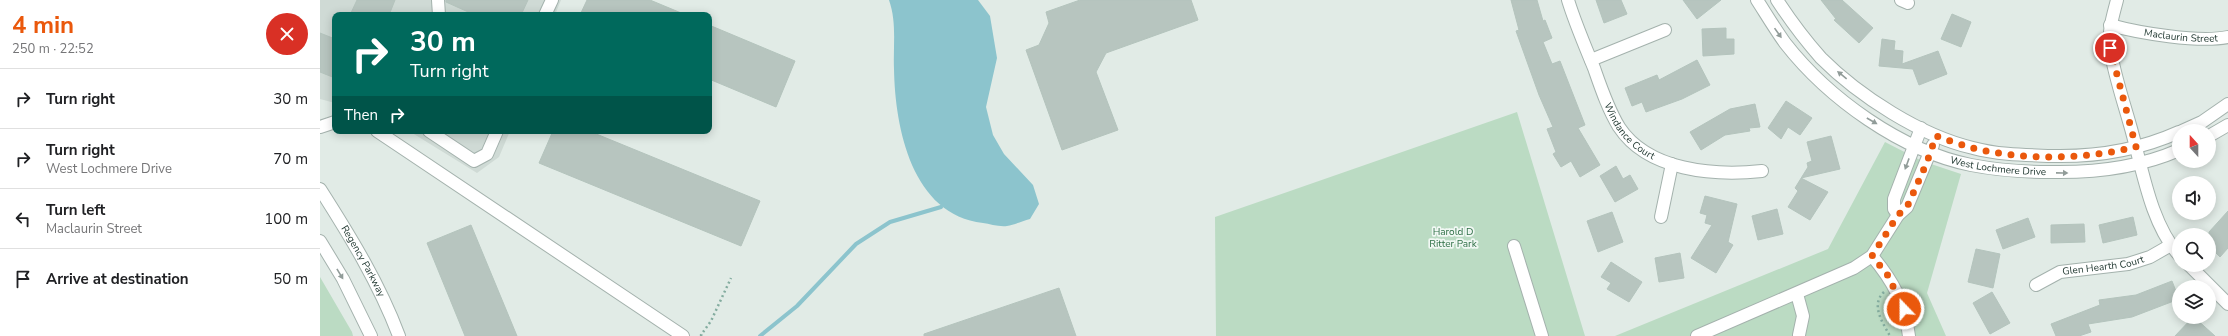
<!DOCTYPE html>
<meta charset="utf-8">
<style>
body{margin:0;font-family:"Nunito Sans",sans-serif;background:#f6f6f6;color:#202124;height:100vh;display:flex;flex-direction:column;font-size:15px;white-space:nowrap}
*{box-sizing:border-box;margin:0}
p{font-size:13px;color:#757577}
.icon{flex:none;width:22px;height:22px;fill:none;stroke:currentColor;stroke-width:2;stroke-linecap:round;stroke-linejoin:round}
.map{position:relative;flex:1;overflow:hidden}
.side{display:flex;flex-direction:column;background:#fff;width:320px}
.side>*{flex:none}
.top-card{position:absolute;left:12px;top:12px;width:380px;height:122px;border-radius:8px;box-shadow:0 2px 10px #0003;background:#00695c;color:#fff;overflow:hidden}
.needle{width:26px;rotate:339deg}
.tools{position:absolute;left:1852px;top:124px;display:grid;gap:8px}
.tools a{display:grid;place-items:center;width:44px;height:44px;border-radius:50%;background:#fff;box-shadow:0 2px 10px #0003;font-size:20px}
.pin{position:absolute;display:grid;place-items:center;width:34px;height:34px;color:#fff;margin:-17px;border:2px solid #fff;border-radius:50%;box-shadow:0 1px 4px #0007}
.me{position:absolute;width:44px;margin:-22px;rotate:338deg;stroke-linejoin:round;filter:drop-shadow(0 0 3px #0008)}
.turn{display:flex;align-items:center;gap:14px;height:84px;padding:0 12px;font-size:18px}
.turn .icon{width:52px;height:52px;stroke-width:2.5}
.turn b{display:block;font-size:28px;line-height:34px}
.then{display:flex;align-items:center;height:38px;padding:0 12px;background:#0003;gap:8px;font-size:15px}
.round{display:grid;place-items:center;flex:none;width:42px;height:42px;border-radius:21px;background:#f6f6f6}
.summary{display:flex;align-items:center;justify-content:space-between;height:68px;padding:0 12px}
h1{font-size:24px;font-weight:700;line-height:30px;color:#ea580c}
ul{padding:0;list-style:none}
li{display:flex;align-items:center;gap:12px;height:60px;padding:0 12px;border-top:1px solid #e0e0e0}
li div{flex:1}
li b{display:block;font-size:15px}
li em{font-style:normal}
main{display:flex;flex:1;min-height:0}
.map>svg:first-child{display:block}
</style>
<main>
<section class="side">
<div class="summary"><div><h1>4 min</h1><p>250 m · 22:52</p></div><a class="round" style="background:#d93025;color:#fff"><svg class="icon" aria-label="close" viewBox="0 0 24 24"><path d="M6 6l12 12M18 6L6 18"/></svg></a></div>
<ul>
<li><svg class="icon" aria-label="right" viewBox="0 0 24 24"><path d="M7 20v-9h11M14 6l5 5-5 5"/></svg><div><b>Turn right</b></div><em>30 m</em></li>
<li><svg class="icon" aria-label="right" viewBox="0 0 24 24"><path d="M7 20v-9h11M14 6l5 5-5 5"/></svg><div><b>Turn right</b><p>West Lochmere Drive</p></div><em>70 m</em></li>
<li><svg class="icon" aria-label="left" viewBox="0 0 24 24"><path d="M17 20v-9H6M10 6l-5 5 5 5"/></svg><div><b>Turn left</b><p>Maclaurin Street</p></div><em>100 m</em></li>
<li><svg class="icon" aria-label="arrive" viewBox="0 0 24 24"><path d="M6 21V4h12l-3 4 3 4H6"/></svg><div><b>Arrive at destination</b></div><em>50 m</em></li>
</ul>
</section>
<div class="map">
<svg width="1908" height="336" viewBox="0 0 1908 336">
<rect width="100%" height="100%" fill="#e1ebe6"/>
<path fill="#cfdad5" d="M 0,0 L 241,0 L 235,15 L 15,15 L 15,103 L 0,99 Z
M 89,131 L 190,131 L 179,157 L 157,173 Z"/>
<path fill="#bbdbc3" d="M 1197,112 L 1265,336 L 896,336 L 895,217 Z
M 1565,142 L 1602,161 L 1641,174 L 1607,293 L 1626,336 L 1295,336 L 1508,249 Z
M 0,277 L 32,332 L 33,336 L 0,336 Z"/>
<path fill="#8cc4cd" d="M 569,0 L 658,0 L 670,16 L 677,58 L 666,107 L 673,135 L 684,154 L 713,185 L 719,204 L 710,219 C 702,221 694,225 687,226 C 679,227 670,224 663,223 C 592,215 575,128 574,69 C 573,45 577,23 569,0 Z"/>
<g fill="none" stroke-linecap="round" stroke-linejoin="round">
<path stroke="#8cc4cd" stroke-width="4" d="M 440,336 L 477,306 L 536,244 L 570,222 L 621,207"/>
</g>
<path fill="#b7c5bf" stroke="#b4c4bd" d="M 37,0 L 75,0 L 69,15 L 30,15 Z
M 126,0 L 208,0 L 201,15 L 155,15 L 126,2 Z
M 267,0 L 330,0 L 366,15 L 260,15 Z
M 760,0 L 871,0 L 878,20 L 786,53 L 776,72 L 798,130 L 742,150 L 706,50 L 719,45 L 729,23 L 726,12 Z
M 1191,0 L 1217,0 L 1223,21 L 1225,20 L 1232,38 L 1223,42 L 1232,64 L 1240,61 L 1265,125 L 1258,128 L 1280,165 L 1260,177 L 1251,161 L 1241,167 L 1233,154 L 1236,152 L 1227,129 L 1233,127 L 1219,95 L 1196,31 L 1199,30 Z
M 1276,0 L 1301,0 L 1307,14 L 1284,23 Z
M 1363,0 L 1401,0 L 1377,19 Z
M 1501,0 L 1522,0 L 1553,28 L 1539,43 L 1514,20 L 1516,19 Z
M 1632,14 L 1651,22 L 1641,47 L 1621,39 Z
M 389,25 L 475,61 L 456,107 L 389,79 Z
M 1406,28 L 1406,39 L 1414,39 L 1414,54 L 1383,56 L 1382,29 Z
M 0,33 L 15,39 L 15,78 L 0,72 Z
M 1562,39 L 1575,41 L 1574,50 L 1583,51 L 1582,64 L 1618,51 L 1627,74 L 1599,85 L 1593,69 L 1559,66 Z
M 1377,60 L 1390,85 L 1362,99 L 1326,112 L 1322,102 L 1312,106 L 1305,88 L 1337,75 L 1339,80 Z
M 1466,101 L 1492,118 L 1480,135 L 1468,127 L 1461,139 L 1448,128 Z
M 1435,104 L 1440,127 L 1429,128 L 1430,131 L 1405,135 L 1381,150 L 1370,132 L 1410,109 Z
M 233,131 L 269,131 L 440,201 L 421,246 L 219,163 Z
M 1511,136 L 1520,169 L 1481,178 L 1508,192 L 1490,220 L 1468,207 L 1478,191 L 1475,188 L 1488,167 L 1487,163 L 1492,161 L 1487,142 Z
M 1296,166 L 1303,179 L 1310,175 L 1318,189 L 1295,202 L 1280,176 Z
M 1385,196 L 1417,204 L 1408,242 L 1413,245 L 1396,273 L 1371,258 L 1392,225 L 1385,223 L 1387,215 L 1380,213 Z
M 1457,209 L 1463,234 L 1438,240 L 1432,216 Z
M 1908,211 L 1908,248 L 1900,257 L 1889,246 L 1889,232 Z
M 1292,212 L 1303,242 L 1278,252 L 1267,221 Z
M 1813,217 L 1817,235 L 1783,243 L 1779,225 Z
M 1708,218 L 1715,237 L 1683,249 L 1676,230 Z
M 1764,224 L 1765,242 L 1731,243 L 1731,225 Z
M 151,225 L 197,336 L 145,336 L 107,243 Z
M 1656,249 L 1680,254 L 1673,288 L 1648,282 Z
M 1360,253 L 1364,278 L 1339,282 L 1335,258 Z
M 1291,262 L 1322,282 L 1309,302 L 1287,289 L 1291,283 L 1281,277 Z
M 1852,281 L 1859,299 L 1812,317 L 1768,324 L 1771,332 L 1759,336 L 1736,336 L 1731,324 L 1780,305 L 1779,300 L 1816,295 Z
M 739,288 L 756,336 L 604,336 L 604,334 Z
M 1672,292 L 1690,323 L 1670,334 L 1653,303 Z
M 1873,317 L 1874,317 L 1895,336 L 1855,336 Z"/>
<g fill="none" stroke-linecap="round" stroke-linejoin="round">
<defs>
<g id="minor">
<path d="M 118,0 L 119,15"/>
<path id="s1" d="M 1248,0 C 1255,23 1265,46 1274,68 C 1281,88 1288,109 1299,127 C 1328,171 1394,176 1442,171"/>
<path id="s2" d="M 1437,0 C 1446,14 1455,29 1465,43 C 1508,98 1581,151 1651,165 C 1677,170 1703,172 1729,172 C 1773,173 1818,168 1859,150"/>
<path d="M 1457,0 C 1470,20 1485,40 1501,58 C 1539,96 1601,136 1653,148 C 1679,155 1706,155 1732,156 C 1775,157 1819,150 1859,132"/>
<path d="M 1581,0 L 1588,3"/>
<path d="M 1797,0 C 1793,16 1788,30 1790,48 C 1794,74 1803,100 1810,125 C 1822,166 1830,223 1859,255"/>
<path d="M 225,15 L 232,0"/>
<path id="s3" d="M 1790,25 C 1819,33 1879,43 1908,37"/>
<path d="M 1271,60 L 1345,30"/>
<path d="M 0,127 L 15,122"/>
<path d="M 1601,128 L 1574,199 L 1574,209 L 1578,215 L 1587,207 L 1613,145"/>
<path d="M 57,131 L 363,336"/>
<path d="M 109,131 L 154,161 L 167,154 L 177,131"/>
<path d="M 1862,131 L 1882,122 L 1908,104"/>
<path d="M 1889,136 L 1908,125"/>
<path id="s4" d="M 0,189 C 30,236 59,283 79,336"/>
<path d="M 1341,217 L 1352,164"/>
<path d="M 0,241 L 23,279 L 51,336"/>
<path d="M 1194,246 L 1222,336"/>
<path d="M 1552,256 C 1573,281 1585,303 1589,336"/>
<path d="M 1869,265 L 1908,304"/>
<path id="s5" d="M 1716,285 L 1740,272 L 1808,264 L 1830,257 L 1851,245"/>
<path d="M 1477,294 L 1483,316 L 1479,335"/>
<path d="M 1377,336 L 1534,268 L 1552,256 L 1578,215"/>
</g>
</defs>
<use href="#minor" stroke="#a4b2ad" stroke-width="14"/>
<path stroke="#83ac9f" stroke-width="2.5" stroke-dasharray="2 3" stroke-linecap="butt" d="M 1564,292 C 1550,305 1563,323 1570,336
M 382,336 L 381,335 L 391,321 L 411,278"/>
<use href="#minor" stroke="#fff" stroke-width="12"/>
</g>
<defs><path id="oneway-solid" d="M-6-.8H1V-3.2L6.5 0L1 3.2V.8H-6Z"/></defs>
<g fill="#919c99">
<use href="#oneway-solid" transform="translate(1458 33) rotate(55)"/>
<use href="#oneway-solid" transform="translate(1522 75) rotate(-141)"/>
<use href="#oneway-solid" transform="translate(1552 121) rotate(30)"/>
<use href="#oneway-solid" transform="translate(1587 164) rotate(110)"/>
<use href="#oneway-solid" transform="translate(1742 173) rotate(1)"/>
<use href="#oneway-solid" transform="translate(20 274) rotate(59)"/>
</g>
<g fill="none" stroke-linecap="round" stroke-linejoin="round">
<path stroke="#ea580c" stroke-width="7" stroke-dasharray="0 12.6" d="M 1584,309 L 1567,274 L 1552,256 L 1578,215 L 1587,207 L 1607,162 L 1616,136 C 1628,140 1641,145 1653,148 C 1705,161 1765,159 1816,147 L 1790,48"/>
</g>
<g text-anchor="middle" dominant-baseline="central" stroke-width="3.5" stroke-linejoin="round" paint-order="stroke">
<g font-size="10" fill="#233a33" stroke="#f1f8f4">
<text stroke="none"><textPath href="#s3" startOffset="72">Maclaurin Street</textPath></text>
<text stroke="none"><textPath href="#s1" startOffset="147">Windance Court</textPath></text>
<text stroke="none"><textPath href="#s2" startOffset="305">West Lochmere Drive</textPath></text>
<text stroke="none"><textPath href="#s4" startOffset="84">Regency Parkway</textPath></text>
<text stroke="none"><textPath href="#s5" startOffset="71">Glen Hearth Court</textPath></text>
</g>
<g font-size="10" fill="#2f6f46" stroke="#f1f8f4">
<text x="1133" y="232">Harold D<tspan x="1133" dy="12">Ritter Park</tspan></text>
</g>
</g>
</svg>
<div class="tools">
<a><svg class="needle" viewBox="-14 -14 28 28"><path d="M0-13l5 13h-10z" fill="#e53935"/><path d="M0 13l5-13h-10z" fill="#757577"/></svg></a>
<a><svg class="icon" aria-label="sound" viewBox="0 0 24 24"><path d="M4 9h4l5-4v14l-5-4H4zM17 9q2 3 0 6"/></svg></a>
<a><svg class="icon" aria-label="search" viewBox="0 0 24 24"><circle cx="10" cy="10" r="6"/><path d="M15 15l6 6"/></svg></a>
<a><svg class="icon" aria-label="layers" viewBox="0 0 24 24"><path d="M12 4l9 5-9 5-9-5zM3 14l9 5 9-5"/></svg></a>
</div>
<div class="pin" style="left:1790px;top:48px;background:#d93025"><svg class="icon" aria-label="arrive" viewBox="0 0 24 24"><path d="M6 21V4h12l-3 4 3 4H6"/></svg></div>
<svg class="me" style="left:1584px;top:309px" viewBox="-20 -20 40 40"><circle r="17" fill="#ea580c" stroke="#fff" stroke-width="3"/><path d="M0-11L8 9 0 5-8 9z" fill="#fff"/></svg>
<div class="top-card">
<div class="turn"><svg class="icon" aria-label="right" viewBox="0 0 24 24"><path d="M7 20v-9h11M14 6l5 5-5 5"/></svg><div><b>30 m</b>Turn right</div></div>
<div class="then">Then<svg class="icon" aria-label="right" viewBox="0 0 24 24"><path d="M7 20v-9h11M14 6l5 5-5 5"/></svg></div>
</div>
</div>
</main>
